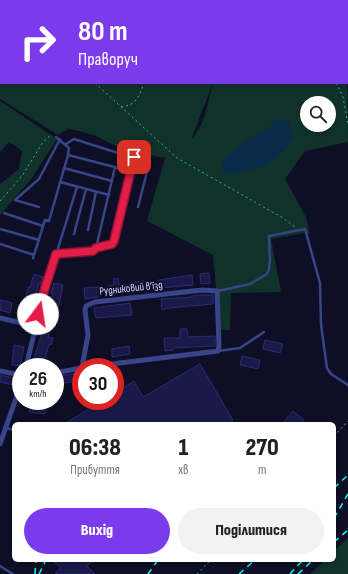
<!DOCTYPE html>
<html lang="uk">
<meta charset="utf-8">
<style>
body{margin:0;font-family:"Sofia Sans Condensed",sans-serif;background:#f2f2f2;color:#222;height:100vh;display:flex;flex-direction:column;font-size:15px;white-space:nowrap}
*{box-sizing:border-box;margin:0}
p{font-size:13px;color:#767676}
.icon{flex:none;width:22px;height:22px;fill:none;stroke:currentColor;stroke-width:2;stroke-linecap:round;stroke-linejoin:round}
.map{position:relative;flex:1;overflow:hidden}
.panel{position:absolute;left:12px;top:422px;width:324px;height:140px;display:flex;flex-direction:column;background:#fff;border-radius:6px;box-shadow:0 2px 6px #0003}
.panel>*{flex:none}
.hud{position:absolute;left:0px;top:0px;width:348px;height:84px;box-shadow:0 2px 6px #0003;background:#7c3aed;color:#fff;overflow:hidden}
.buttons{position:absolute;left:300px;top:96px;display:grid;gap:8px}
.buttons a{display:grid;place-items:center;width:36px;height:36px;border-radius:50%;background:#fff;box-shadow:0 2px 6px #0003;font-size:20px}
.speed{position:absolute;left:12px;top:358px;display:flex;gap:8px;font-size:20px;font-weight:700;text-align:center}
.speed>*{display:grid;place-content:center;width:52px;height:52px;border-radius:50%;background:#fff;box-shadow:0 2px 6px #0003;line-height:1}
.speed small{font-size:10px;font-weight:400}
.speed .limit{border:6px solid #d22;background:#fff;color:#111}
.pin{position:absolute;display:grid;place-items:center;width:34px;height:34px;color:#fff;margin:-17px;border-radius:8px;box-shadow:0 2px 6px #0006}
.me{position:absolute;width:44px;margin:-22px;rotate:14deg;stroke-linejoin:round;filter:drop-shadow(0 0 3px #0008)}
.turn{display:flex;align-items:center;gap:14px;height:84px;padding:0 12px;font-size:18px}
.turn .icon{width:52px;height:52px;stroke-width:2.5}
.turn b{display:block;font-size:28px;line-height:34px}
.eta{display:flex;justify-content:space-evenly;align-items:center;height:68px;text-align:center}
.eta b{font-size:24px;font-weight:800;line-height:28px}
.cta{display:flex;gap:8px;margin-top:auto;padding:8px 12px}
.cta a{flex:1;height:46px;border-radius:24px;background:#7c3aed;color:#fff;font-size:16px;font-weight:800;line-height:46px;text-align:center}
.cta a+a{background:#f2f2f2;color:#222}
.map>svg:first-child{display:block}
</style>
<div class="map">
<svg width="348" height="574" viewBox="0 0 348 574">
<rect width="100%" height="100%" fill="#0e0f27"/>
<path fill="#11322a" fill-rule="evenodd" d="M 0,0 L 328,0 L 328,1 L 1,1 L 1,56 Z
M 347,56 L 348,142 L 305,151 L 285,179 L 306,217 L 310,234 L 304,233 L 271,239 L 281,292 L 231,293 L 230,330 L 220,330 L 213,255 L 147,221 L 165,158 L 124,150 L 96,136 L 79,131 L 68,129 L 58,135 L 0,99 L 0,57 L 1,83 L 213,83 L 191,140 C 205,125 208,102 213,83 L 347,83 ZM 307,103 L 329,103 L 329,125 L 307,125 Z
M 0,101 L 57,139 L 32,178 L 0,215 L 0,184 L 19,169 L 22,151 L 17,147 L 9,142 L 0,152 Z
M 348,538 L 348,574 L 310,574 L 325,560 L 334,560 L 334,551 Z"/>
<path fill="#082b47" d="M 278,118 L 289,122 L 291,132 L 295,136 L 284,151 L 266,166 L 245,172 L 231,175 L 222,171 L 223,160 L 249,138 L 267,129 Z"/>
<path fill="#1a1a49" stroke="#2b2b76" d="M 209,273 L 210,283 L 201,284 L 200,274 Z
M 34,274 L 43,277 L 41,284 L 39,283 L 34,301 L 32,312 L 33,312 L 31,319 L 23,317 L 26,306 L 25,306 L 27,294 L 26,294 L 28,287 L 30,287 Z
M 192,275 L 193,285 L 160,288 L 159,280 Z
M 118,278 L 119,284 L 123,284 L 124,293 L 109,295 L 108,286 L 114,285 L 113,279 Z
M 144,281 L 145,290 L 132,292 L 131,283 Z
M 54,283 L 63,285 L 58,310 L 56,309 L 48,337 L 53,338 L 51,345 L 49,344 L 43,365 L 33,362 L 43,330 L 41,330 L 44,319 L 46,312 L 48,313 L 53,293 L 51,293 Z
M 98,287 L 99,297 L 85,299 L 84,288 Z
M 200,295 L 213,295 L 213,304 L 169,308 L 162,310 L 161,299 L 192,297 L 192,296 Z
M 0,300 L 12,303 L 10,313 L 0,310 Z
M 130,303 L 132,315 L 96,318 L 94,308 Z
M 180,329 L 187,329 L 188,337 L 215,336 L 215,346 L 173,348 L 173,350 L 165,351 L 164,338 L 180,338 Z
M 265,340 L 283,344 L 280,353 L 263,349 Z
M 14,345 L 24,347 L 20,366 L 12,365 Z
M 129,346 L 130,354 L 112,357 L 112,349 Z
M 242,356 L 260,360 L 258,369 L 240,365 Z
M 200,364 L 233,420 L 228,424 L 64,424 L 102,401 L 115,401 L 115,393 L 134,381 L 143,397 Z
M 78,373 L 78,375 L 81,374 L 81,381 L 56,384 L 55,377 Z
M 0,375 L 14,378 L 13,385 L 0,382 Z
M 31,401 L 47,401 L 45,414 L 29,412 Z
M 293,411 L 304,420 L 300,424 L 282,424 Z
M 52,560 L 93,560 L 87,566 L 95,574 L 55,574 L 61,568 Z"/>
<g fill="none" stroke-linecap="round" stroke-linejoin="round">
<path stroke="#2bbd97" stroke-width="1" stroke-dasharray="2 3" stroke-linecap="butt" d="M 319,0 L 319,1
M 0,18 L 1,19
M 347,68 L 348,67
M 95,83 L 177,158 L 283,218 L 295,227
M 336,83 L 343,97 L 348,124
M 121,107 C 137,105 139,96 144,83
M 0,201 L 22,176 L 43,142 L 52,134
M 334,436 L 348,421
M 197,574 L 211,560"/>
<path stroke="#384588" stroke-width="2.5" d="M 66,144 L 74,139 L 118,153 L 150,160 L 138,207
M 68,155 L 130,171
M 64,168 L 112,181
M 60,182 L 109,195
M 39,207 L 15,200 L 39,179 L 60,139
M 4,213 L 43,226
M 0,229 L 39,240
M 88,230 L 96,192
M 74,234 L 86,189
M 0,244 L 34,255
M 96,248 L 115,167
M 57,255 L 93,251 L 96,248 L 112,244 L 114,241 L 134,157
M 33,258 L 45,220 L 49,221 L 68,155 L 69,148 L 56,137
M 51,271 L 77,187
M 218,291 L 250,284 L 267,274 L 269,269 L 270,260 L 269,236 L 305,229 L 320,283 L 321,325 L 327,368 L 331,374 L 348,385
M 218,351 L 240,348 L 264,332
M 6,428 L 14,430
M 0,566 L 13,574"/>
<path stroke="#384588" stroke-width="5" d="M 0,318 L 35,326
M 26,367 L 45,288 L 50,272
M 82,367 L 88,335 L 85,310 L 86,306 L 95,302 L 202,290 L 217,291 L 219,346 L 218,351 L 87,367
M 0,371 L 21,375
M 55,373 L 81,368
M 0,444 L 21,384"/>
<path stroke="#01ffe6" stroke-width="1.5" stroke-dasharray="6 5" stroke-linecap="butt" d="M 334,488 L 348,475
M 334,518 L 348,494
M 334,542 L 348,530
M 35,574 L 36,560
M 39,574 L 46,560
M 148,574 L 158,560
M 239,574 L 255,560
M 290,574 L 303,560
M 298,574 L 313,560"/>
</g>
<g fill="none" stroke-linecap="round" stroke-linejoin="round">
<defs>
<path id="route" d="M 38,314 L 45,288 L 56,254 L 93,251 L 96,248 L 112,244 L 114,241 L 134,157"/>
</defs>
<use href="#route" stroke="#92132f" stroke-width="10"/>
<use href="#route" stroke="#e11d48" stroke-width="7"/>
</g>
<g text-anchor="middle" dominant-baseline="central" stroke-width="4" stroke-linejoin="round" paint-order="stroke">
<g font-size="11" fill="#d5d8ff" stroke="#0e0f27">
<text transform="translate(131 288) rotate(-6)">Рудниковий в’їзд</text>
</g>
</g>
</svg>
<div class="buttons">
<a><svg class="icon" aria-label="search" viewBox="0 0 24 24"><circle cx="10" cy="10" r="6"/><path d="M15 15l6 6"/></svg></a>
</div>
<div class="speed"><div>26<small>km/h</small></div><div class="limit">30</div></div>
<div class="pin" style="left:134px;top:157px;background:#d93025"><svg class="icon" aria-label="arrive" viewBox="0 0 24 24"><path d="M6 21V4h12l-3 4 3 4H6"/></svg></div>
<svg class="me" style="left:38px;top:314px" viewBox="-20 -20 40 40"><circle r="19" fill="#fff"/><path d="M0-13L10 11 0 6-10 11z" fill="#e11d48"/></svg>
<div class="hud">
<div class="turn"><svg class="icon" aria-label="right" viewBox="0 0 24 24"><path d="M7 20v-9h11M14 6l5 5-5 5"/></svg><div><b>80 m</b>Праворуч</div></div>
</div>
<section class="panel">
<div class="eta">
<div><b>06:38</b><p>Прибуття</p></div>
<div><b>1</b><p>хв</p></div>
<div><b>270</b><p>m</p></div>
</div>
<div class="cta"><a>Вихід</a><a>Поділитися</a></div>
</section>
</div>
